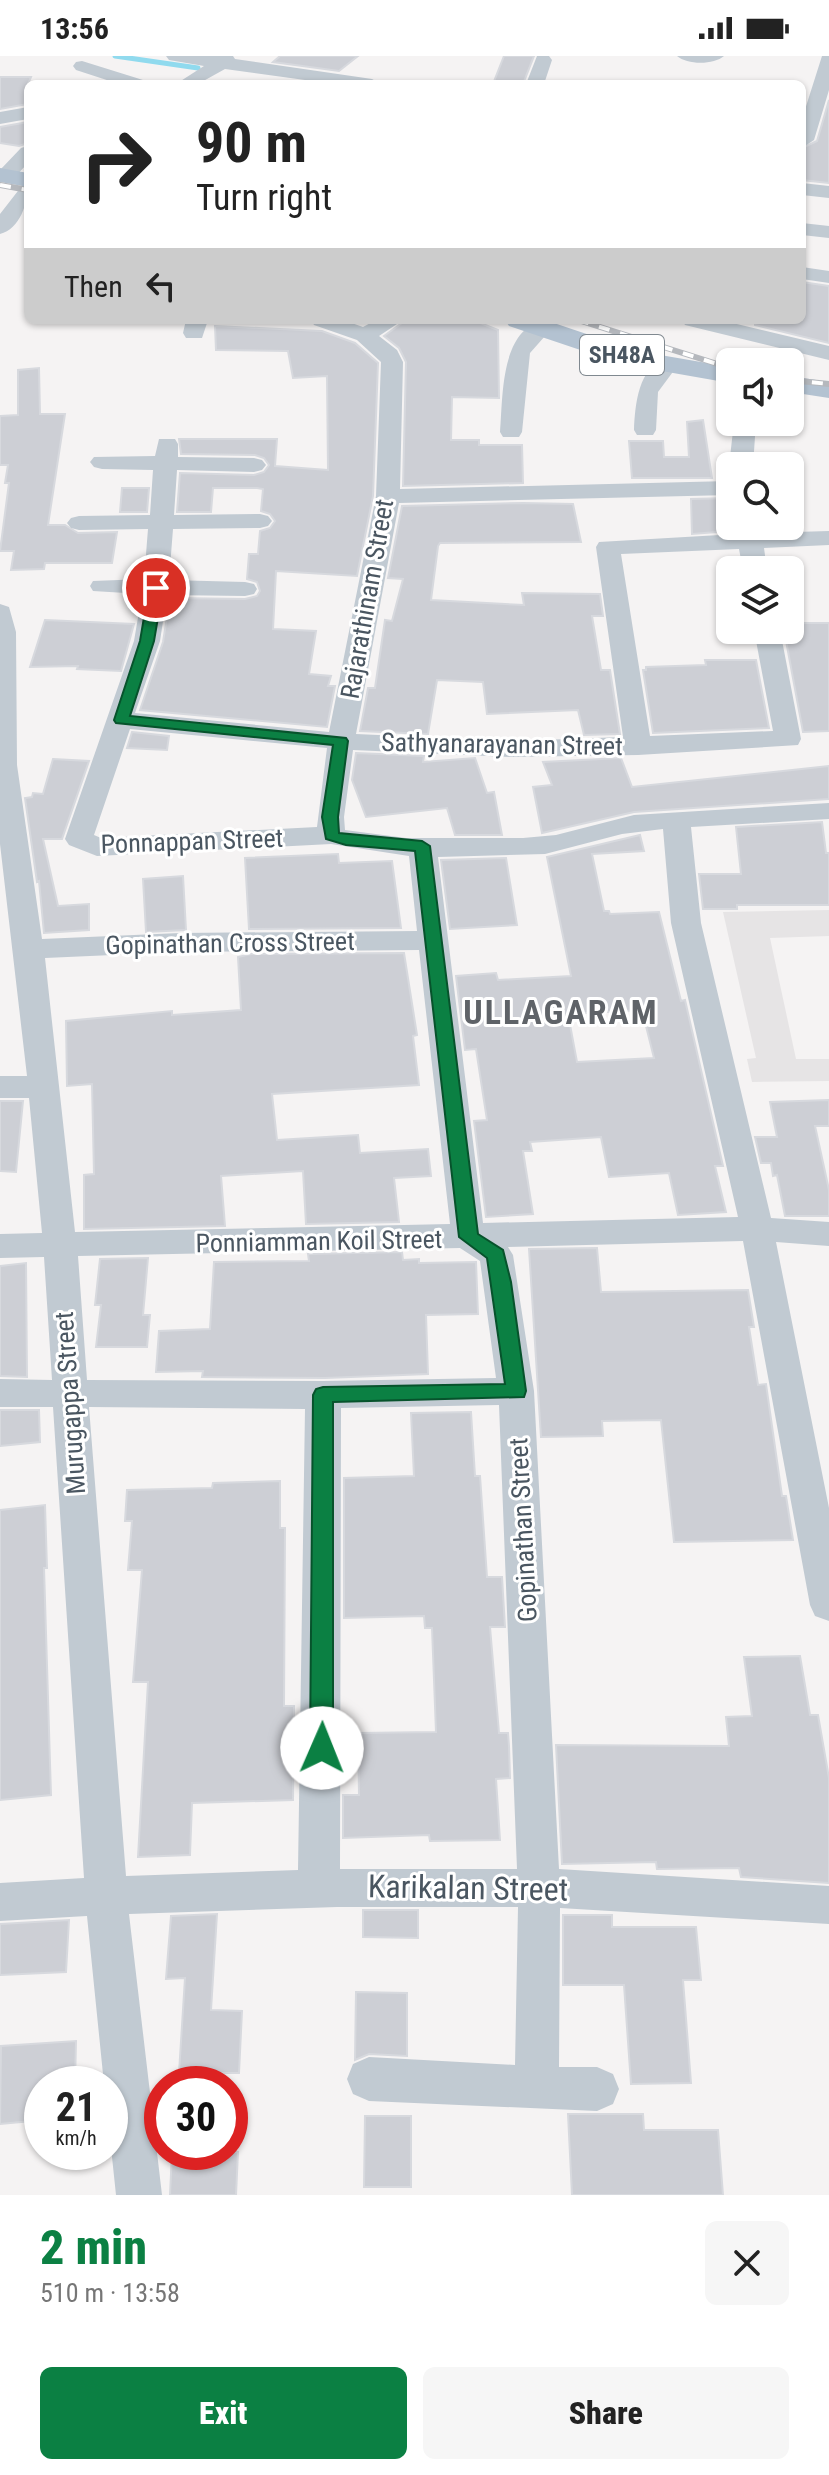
<!DOCTYPE html>
<meta charset="utf-8">
<style>
body{margin:0;font-family:"Roboto Condensed",sans-serif;background:#f6f6f6;color:#222;height:100vh;display:flex;flex-direction:column;font-size:30px;white-space:nowrap}
*{box-sizing:border-box;margin:0}
p{font-size:26px;color:#767676}
.icon{flex:none;width:44px;height:44px;fill:none;stroke:currentColor;stroke-width:2;stroke-linecap:round;stroke-linejoin:round}
.map{position:relative;height:2139px;overflow:hidden}
.side{display:flex;flex-direction:column;background:#fff;flex:1}
.side>*{flex:none}
.guide{position:absolute;left:24px;top:24px;width:782px;height:244px;border-radius:12px;box-shadow:0 2px 6px #0004;background:#fff;color:#222;overflow:hidden}
.controls{position:absolute;left:716px;top:292px;display:grid;gap:16px}
.controls a{display:grid;place-items:center;width:88px;height:88px;border-radius:12px;background:#fff;box-shadow:0 2px 6px #0004;font-size:40px}
.speed{position:absolute;left:24px;top:2010px;display:flex;gap:16px;font-size:40px;font-weight:700;text-align:center}
.speed>*{display:grid;place-content:center;width:104px;height:104px;border-radius:50%;background:#fff;box-shadow:0 2px 6px #0004;line-height:1}
.speed small{font-size:20px;font-weight:400}
.speed .limit{border:12px solid #d22;background:#fff;color:#111}
.pin{position:absolute;display:grid;place-items:center;width:68px;height:68px;color:#fff;margin:-34px;border:4px solid #fff;border-radius:50%;box-shadow:0 2px 8px #0007}
.me{position:absolute;width:88px;margin:-44px;rotate:1deg;stroke-linejoin:round;filter:drop-shadow(0 0 6px #0008)}
.turn{display:flex;align-items:center;gap:28px;height:168px;padding:0 40px;font-size:36px}
.turn .icon{width:104px;height:104px;stroke-width:2.5}
.turn b{display:block;font-size:56px;line-height:68px}
.then{display:flex;align-items:center;height:76px;padding:0 40px;background:#0003;gap:16px;font-size:30px}
.round{display:grid;place-items:center;flex:none;width:84px;height:84px;border-radius:12px;background:#f6f6f6}
.head{display:flex;align-items:center;justify-content:space-between;height:136px;padding:0 40px}
h1{font-size:48px;font-weight:800;line-height:60px;color:#0b8043}
.cta{display:flex;gap:16px;margin-top:auto;padding:16px 40px}
.cta a{flex:1;height:92px;border-radius:12px;background:#0b8043;color:#fff;font-size:32px;font-weight:800;line-height:92px;text-align:center}
.cta a+a{background:#f6f6f6;color:#222}
.status{display:flex;justify-content:space-between;align-items:center;height:56px;padding:0 40px;background:#fff;direction:ltr}
.status svg{height:22px;fill:currentColor}
.map>svg:first-child{display:block}
</style>
<div class="status"><b>13:56</b><svg viewBox="0 0 49 12"><path d="M0 12V9h3v3zM5 12V6h3v6zM10 12V3h3v9zM15 12V0h3v12zM26 1h20v11H26zM47 4h2v5h-2z"/></svg></div>
<div class="map">
<svg width="829" height="2139" viewBox="0 0 829 2139">
<rect width="100%" height="100%" fill="#f5f3f3"/>
<path fill="#e6e4e5" d="M 829,854 L 829,880 L 770,882 L 796,1003 L 829,1003 L 829,1025 L 752,1026 L 747,1003 L 756,1002 L 723,856 Z"/>
<g fill="none" stroke-linecap="round" stroke-linejoin="round">
<path stroke="#90daee" stroke-width="5" d="M 115,0 L 198,12"/>
</g>
<path fill="#cdcfd5" stroke="#d7d9de" stroke-width="2" fill-rule="evenodd" d="M 280,0 L 358,0 L 339,15 L 273,6 Z
M 504,0 L 534,0 L 523,28 L 493,28 Z
M 0,21 L 31,21 L 28,28 L 28,48 L 0,53 Z
M 829,44 L 829,127 L 802,124 L 802,92 L 817,85 Z
M 28,66 L 28,87 L 19,90 L 0,87 L 0,71 Z
M 802,226 L 829,230 L 829,287 L 755,269 L 755,264 L 802,264 Z
M 406,264 L 473,264 L 498,274 L 499,342 L 452,341 L 451,384 L 479,384 L 479,389 L 522,389 L 523,427 L 403,430 L 406,306 L 399,292 L 384,280 Z
M 215,270 L 322,275 L 355,287 L 378,307 L 373,440 L 357,520 L 276,515 L 273,573 L 316,575 L 309,618 L 331,620 L 328,630 L 335,630 L 327,671 L 140,654 L 163,586 L 170,542 L 245,543 L 257,540 L 260,535 L 257,526 L 247,523 L 249,498 L 258,498 L 260,475 L 270,472 L 275,465 L 270,458 L 261,455 L 263,433 L 257,432 L 213,432 L 211,456 L 177,456 L 180,417 L 254,419 L 264,416 L 269,409 L 264,402 L 255,399 L 181,398 L 179,383 L 277,383 L 275,410 L 328,414 L 327,320 L 293,322 L 288,295 L 216,294 Z
M 39,312 L 40,358 L 65,358 L 48,469 L 65,469 L 78,477 L 117,476 L 112,507 L 45,507 L 44,513 L 11,514 L 14,495 L 0,495 L 9,427 L 5,427 L 8,409 L 0,409 L 0,360 L 18,359 L 18,314 Z
M 703,364 L 712,422 L 632,422 L 629,385 L 663,385 L 664,401 L 689,401 L 687,366 Z
M 122,432 L 149,432 L 147,456 L 120,456 Z
M 730,442 L 730,475 L 692,478 L 691,443 Z
M 523,447 L 573,448 L 581,486 L 440,487 L 438,490 L 431,544 L 524,549 L 522,537 L 600,538 L 603,560 L 592,560 L 601,614 L 610,614 L 620,678 L 584,679 L 578,654 L 487,658 L 483,626 L 437,624 L 428,678 L 360,675 L 368,632 L 375,632 L 385,564 L 392,565 L 403,523 L 388,522 L 402,450 Z
M 45,564 L 134,568 L 121,615 L 77,613 L 78,610 L 30,611 Z
M 790,567 L 829,567 L 829,675 L 803,676 L 784,574 L 790,574 Z
M 705,604 L 756,604 L 769,672 L 653,677 L 643,614 L 646,614 L 646,611 L 706,609 Z
M 132,676 L 169,680 L 167,694 L 127,692 Z
M 356,697 L 424,700 L 423,706 L 475,702 L 487,737 L 494,736 L 502,779 L 455,779 L 447,752 L 366,761 L 352,724 Z
M 621,702 L 632,731 L 829,710 L 829,743 L 634,756 L 542,777 L 533,731 L 552,729 L 543,706 Z
M 53,703 L 89,705 L 62,783 L 43,783 L 58,850 L 89,848 L 89,874 L 44,877 L 39,825 L 37,826 L 25,742 L 32,741 L 33,737 L 43,738 Z
M 822,766 L 826,797 L 829,797 L 829,849 L 737,849 L 737,853 L 703,853 L 699,818 L 741,818 L 736,771 Z
M 640,779 L 644,795 L 592,798 L 604,855 L 609,855 L 610,858 L 659,856 L 681,945 L 685,944 L 723,1110 L 715,1110 L 726,1156 L 678,1159 L 669,1117 L 609,1121 L 601,1081 L 530,1086 L 532,1095 L 523,1095 L 533,1158 L 486,1161 L 474,1065 L 487,1064 L 476,993 L 465,994 L 456,920 L 496,917 L 498,924 L 571,920 L 547,801 ZM 642,954 L 654,1002 L 577,1006 L 568,958 Z
M 338,798 L 339,807 L 392,805 L 401,872 L 249,873 L 245,802 Z
M 506,802 L 517,869 L 450,873 L 441,804 Z
M 183,820 L 186,874 L 146,876 L 143,823 Z
M 404,897 L 417,979 L 413,980 L 419,1029 L 272,1038 L 277,1084 L 358,1079 L 360,1097 L 428,1093 L 431,1120 L 394,1122 L 399,1166 L 306,1168 L 303,1115 L 221,1120 L 225,1170 L 84,1173 L 84,1119 L 94,1118 L 92,1028 L 67,1030 L 66,965 L 172,955 L 172,959 L 241,954 L 238,901 L 251,898 Z
M 829,1044 L 829,1070 L 815,1070 L 829,1134 L 829,1160 L 785,1160 L 777,1119 L 773,1120 L 771,1107 L 761,1107 L 755,1081 L 777,1081 L 770,1046 Z
M 0,1045 L 23,1045 L 16,1116 L 0,1115 Z
M 597,1192 L 601,1236 L 748,1234 L 754,1271 L 749,1271 L 758,1329 L 766,1328 L 782,1440 L 786,1440 L 793,1484 L 674,1486 L 661,1364 L 602,1365 L 603,1380 L 541,1381 L 529,1193 Z
M 402,1196 L 403,1204 L 419,1203 L 419,1207 L 476,1206 L 478,1258 L 426,1259 L 428,1318 L 325,1322 L 202,1321 L 203,1315 L 156,1316 L 159,1275 L 210,1273 L 214,1206 L 309,1205 L 308,1198 Z
M 148,1202 L 143,1259 L 150,1259 L 147,1291 L 96,1291 L 101,1249 L 95,1249 L 100,1203 Z
M 26,1207 L 27,1321 L 0,1320 L 0,1210 Z
M 0,1354 L 39,1354 L 40,1386 L 0,1390 Z
M 471,1356 L 475,1420 L 480,1420 L 487,1521 L 502,1521 L 505,1571 L 490,1571 L 499,1677 L 508,1677 L 509,1690 L 510,1722 L 496,1723 L 500,1784 L 430,1785 L 429,1779 L 343,1782 L 343,1739 L 359,1739 L 358,1677 L 436,1676 L 432,1572 L 425,1572 L 424,1560 L 344,1562 L 344,1422 L 414,1420 L 411,1357 Z
M 280,1425 L 280,1472 L 285,1472 L 284,1650 L 294,1650 L 293,1744 L 192,1747 L 190,1799 L 138,1801 L 148,1626 L 133,1626 L 142,1514 L 128,1514 L 132,1465 L 125,1465 L 127,1434 L 212,1432 L 213,1427 Z
M 45,1449 L 47,1512 L 44,1512 L 51,1739 L 0,1744 L 0,1454 Z
M 800,1600 L 810,1659 L 818,1659 L 829,1722 L 829,1827 L 741,1821 L 739,1812 L 657,1813 L 656,1806 L 562,1808 L 556,1689 L 729,1690 L 726,1661 L 752,1660 L 744,1601 Z
M 363,1854 L 418,1854 L 418,1882 L 363,1881 Z
M 217,1858 L 211,1954 L 242,1955 L 239,2017 L 179,2017 L 185,1922 L 166,1923 L 171,1860 Z
M 563,1859 L 612,1859 L 612,1871 L 696,1871 L 701,1924 L 683,1924 L 691,2027 L 631,2028 L 624,1929 L 563,1929 Z
M 69,1864 L 66,1916 L 0,1919 L 0,1868 Z
M 356,1936 L 407,1937 L 407,2000 L 369,1998 L 355,2004 Z
M 76,1985 L 75,2028 L 42,2028 L 42,2064 L 0,2068 L 1,1990 Z
M 568,2058 L 643,2058 L 644,2074 L 718,2074 L 723,2139 L 572,2139 Z
M 365,2060 L 411,2060 L 411,2131 L 364,2131 Z
M 172,2096 L 238,2096 L 236,2139 L 170,2139 Z"/>
<g fill="none" stroke-linecap="round" stroke-linejoin="round">
<path fill="#c1cad2" fill-rule="evenodd" d="M 166,0 L 233,0 L 235,3 L 372,23 L 381,28 L 334,28 L 225,13 L 198,28 L 176,28 L 204,10 L 169,4 Z
M 537,0 L 549,0 L 552,4 L 544,28 L 526,28 Z
M 677,0 L 724,0 C 714,9 687,9 677,0 Z
M 822,0 L 829,0 L 829,34 L 814,84 L 805,90 L 802,89 L 802,63 Z
M 82,5 L 143,24 L 146,28 L 119,28 L 76,14 L 73,10 L 76,6 Z
M 28,51 L 28,63 L 0,68 L 0,56 Z
M 28,90 L 28,107 L 12,124 L 0,125 L 0,114 L 21,92 Z
M 802,127 L 829,130 L 829,142 L 802,139 Z
M 28,129 C 28,147 20,173 0,178 L 0,158 L 21,131 Z
M 802,167 L 829,170 L 829,182 L 802,179 Z
M 802,211 L 829,215 L 829,227 L 802,223 Z
M 186,264 L 208,264 L 202,282 L 186,282 L 183,277 Z
M 311,264 L 343,264 L 363,271 L 376,264 L 403,264 L 379,280 L 397,294 L 403,306 L 400,433 L 730,425 L 730,439 L 399,447 L 356,678 L 512,685 L 623,681 L 596,491 L 599,486 L 737,478 L 736,470 L 760,470 L 761,477 L 829,475 L 829,489 L 764,492 L 767,514 L 743,514 L 739,493 L 621,498 L 650,680 L 773,675 L 754,574 L 780,574 L 801,683 L 798,689 L 638,699 L 512,701 L 353,694 L 344,761 L 345,774 L 406,782 L 523,782 L 556,779 L 634,759 L 829,747 L 829,763 L 691,771 L 701,867 L 771,1162 L 829,1166 L 829,1190 L 776,1186 L 829,1452 L 829,1565 L 815,1560 L 810,1549 L 743,1185 L 508,1191 L 513,1199 L 534,1335 L 559,1813 L 829,1830 L 829,1868 L 560,1852 L 559,2011 L 597,2011 L 613,2018 L 619,2033 L 613,2048 L 597,2055 L 369,2045 L 353,2038 L 347,2023 L 353,2008 L 369,2001 L 515,2009 L 518,1851 L 337,1851 L 129,1858 L 162,2139 L 116,2139 L 110,2082 L 110,2028 L 104,2028 L 87,1860 L 0,1865 L 0,1827 L 84,1822 L 53,1351 L 0,1351 L 0,1323 L 52,1324 L 44,1201 L 0,1202 L 0,1178 L 42,1177 L 29,1042 L 0,1042 L 0,1020 L 27,1020 L 0,788 L 0,548 L 9,551 L 16,576 L 17,709 L 42,883 L 180,877 L 417,875 L 409,800 L 331,788 L 97,800 L 69,789 L 65,783 L 134,585 L 142,538 L 93,535 L 90,530 L 93,525 L 144,523 L 148,473 L 79,474 L 71,472 L 67,467 L 71,462 L 79,460 L 150,459 L 153,414 L 102,413 L 94,411 L 90,406 L 94,401 L 155,400 L 159,383 L 175,383 L 178,388 L 178,401 L 254,402 L 262,404 L 266,409 L 262,414 L 254,416 L 177,414 L 174,459 L 260,458 L 268,460 L 272,465 L 268,470 L 260,472 L 173,473 L 169,524 L 245,526 L 254,528 L 257,533 L 254,538 L 245,540 L 167,539 L 160,585 L 135,657 L 329,676 L 376,440 L 381,306 L 357,284 L 314,269 ZM 130,673 L 327,692 L 317,771 L 101,782 L 94,779 ZM 663,773 L 671,867 L 738,1161 L 483,1167 L 438,801 L 545,798 L 622,778 ZM 419,894 L 450,1168 L 75,1176 L 45,902 L 180,896 ZM 460,1192 L 480,1205 L 496,1322 L 323,1325 L 87,1324 L 78,1200 ZM 499,1349 L 517,1813 L 340,1813 L 341,1352 ZM 89,1351 L 305,1353 L 298,1814 L 126,1820 Z
M 682,264 L 720,264 L 829,290 L 829,304 L 685,269 Z
M 542,265 L 553,271 L 530,297 L 522,376 L 519,381 L 503,381 L 500,376 C 503,342 500,275 542,265 Z
M 667,302 L 678,309 L 658,336 L 656,374 L 653,379 L 637,379 L 634,374 C 635,350 638,310 667,302 Z
M 734,366 L 756,366 L 753,410 L 729,410 Z"/>
<path fill="#b3c2d1" fill-rule="evenodd" d="M 0,112 L 28,117 L 28,131 L 0,126 Z
M 505,264 L 545,264 L 637,295 L 730,311 L 730,327 L 622,308 L 509,270 Z
M 790,320 L 829,326 L 829,342 L 790,336 Z"/>
<defs>
<path id="rail" d="M 0,129 L 28,134
M 578,264 L 730,312
M 790,324 L 829,328"/>
</defs>
<use href="#rail" stroke="#b5b8bd" stroke-width="6"/>
<use href="#rail" stroke="#fff" stroke-width="4" stroke-dasharray="11" stroke-linecap="butt"/>
</g>
<path fill="#0b8043" stroke="#07532c" stroke-width="2" d="M 156,528 L 163,532 L 154,585 L 130,660 L 346,682 L 348,685 L 338,761 L 339,777 L 422,785 L 430,790 L 478,1178 L 503,1194 L 511,1226 L 526,1335 L 524,1341 L 333,1346 L 333,1692 L 330,1699 L 322,1702 L 314,1699 L 310,1692 L 313,1339 L 316,1333 L 323,1331 L 505,1328 L 487,1202 L 459,1181 L 415,795 L 346,789 L 326,783 L 322,761 L 333,689 L 116,667 L 114,664 L 140,585 L 149,532 Z"/>
<g text-anchor="middle" dominant-baseline="central" stroke-width="6" stroke-linejoin="round" paint-order="stroke">
<rect fill="#fff" stroke="#808990" stroke-width="2" x="580" y="279" width="84" height="40" rx="6"/>
<g font-size="24" font-weight="bold" fill="#4a5661">
<text x="622" y="299">SH48A</text>
</g>
<g font-size="26" fill="#4a5661" stroke="#fff">
<text transform="translate(367 543) rotate(-80)">Rajarathinam Street</text>
<text transform="translate(502 688) rotate(1)">Sathyanarayanan Street</text>
<text transform="translate(192 785) rotate(-2)">Ponnappan Street</text>
<text transform="translate(230 887) rotate(-1)">Gopinathan Cross Street</text>
<text transform="translate(319 1185) rotate(-1)">Ponniamman Koil Street</text>
<text transform="translate(70 1347) rotate(-94)">Murugappa Street</text>
<text transform="translate(523 1474) rotate(-93)">Gopinathan Street</text>
</g>
<g font-size="32" fill="#4a5661" stroke="#fff">
<text transform="translate(468 1832) rotate(1)">Karikalan Street</text>
</g>
<g font-size="34" font-weight="bold" letter-spacing="2" fill="#5f6368" stroke="#fff">
<text x="561" y="956">ULLAGARAM</text>
</g>
</g>
</svg>
<div class="controls">
<a><svg class="icon" aria-label="sound" viewBox="0 0 24 24"><path d="M4 9h4l5-4v14l-5-4H4zM17 9q2 3 0 6"/></svg></a>
<a><svg class="icon" aria-label="search" viewBox="0 0 24 24"><circle cx="10" cy="10" r="6"/><path d="M15 15l6 6"/></svg></a>
<a><svg class="icon" aria-label="layers" viewBox="0 0 24 24"><path d="M12 4l9 5-9 5-9-5zM3 14l9 5 9-5"/></svg></a>
</div>
<div class="speed"><div>21<small>km/h</small></div><div class="limit">30</div></div>
<div class="pin" style="left:156px;top:532px;background:#d93025"><svg class="icon" aria-label="arrive" viewBox="0 0 24 24"><path d="M6 21V4h12l-3 4 3 4H6"/></svg></div>
<svg class="me" style="left:322px;top:1692px" viewBox="-20 -20 40 40"><circle r="19" fill="#fff"/><path d="M0-13L10 11 0 6-10 11z" fill="#0b8043"/></svg>
<div class="guide">
<div class="turn"><svg class="icon" aria-label="right" viewBox="0 0 24 24"><path d="M7 20v-9h11M14 6l5 5-5 5"/></svg><div><b>90 m</b>Turn right</div></div>
<div class="then">Then<svg class="icon" aria-label="left" viewBox="0 0 24 24"><path d="M17 20v-9H6M10 6l-5 5 5 5"/></svg></div>
</div>
</div>
<section class="side">
<div class="head"><div><h1>2 min</h1><p>510 m · 13:58</p></div><a class="round"><svg class="icon" aria-label="close" viewBox="0 0 24 24"><path d="M6 6l12 12M18 6L6 18"/></svg></a></div>
<div class="cta"><a>Exit</a><a>Share</a></div>
</section>
